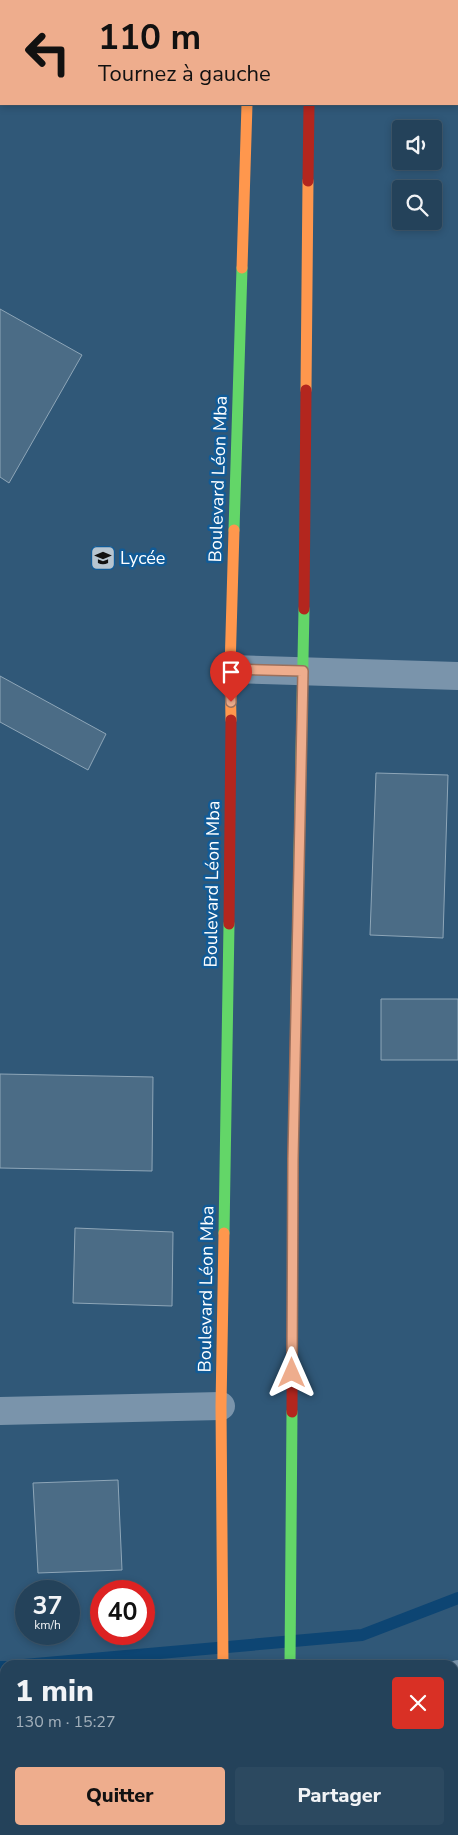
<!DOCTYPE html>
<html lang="fr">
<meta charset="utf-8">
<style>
body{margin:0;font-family:"Nunito Sans",sans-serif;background:#2c4960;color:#f1f3f6;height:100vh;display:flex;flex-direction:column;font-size:19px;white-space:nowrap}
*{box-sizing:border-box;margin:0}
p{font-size:16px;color:#a3b0bb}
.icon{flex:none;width:28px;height:28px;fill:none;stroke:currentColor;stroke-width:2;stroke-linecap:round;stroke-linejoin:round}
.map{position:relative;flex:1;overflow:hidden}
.side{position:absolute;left:0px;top:1660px;width:459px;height:175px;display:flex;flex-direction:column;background:#24425a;border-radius:15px 15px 0 0;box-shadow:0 2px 8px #0003,0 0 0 1px #415b70}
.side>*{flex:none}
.top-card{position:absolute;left:0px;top:0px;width:459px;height:105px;box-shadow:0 2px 8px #0003,0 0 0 1px #415b70;background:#eead8d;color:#111;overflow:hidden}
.buttons{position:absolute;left:392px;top:120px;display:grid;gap:10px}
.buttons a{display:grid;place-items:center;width:50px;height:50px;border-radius:5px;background:#24425a;box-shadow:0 2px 8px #0003,0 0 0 1px #415b70;font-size:25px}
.speed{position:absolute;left:15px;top:1580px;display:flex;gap:10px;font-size:25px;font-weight:700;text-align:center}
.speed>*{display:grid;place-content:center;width:65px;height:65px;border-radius:50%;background:#24425a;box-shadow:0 2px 8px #0003,0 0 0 1px #415b70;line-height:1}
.speed small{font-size:12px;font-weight:400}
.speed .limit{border:8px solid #d22;background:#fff;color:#111}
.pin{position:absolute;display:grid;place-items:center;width:42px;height:42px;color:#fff;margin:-51px -21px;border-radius:50% 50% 50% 0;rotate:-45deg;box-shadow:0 0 5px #0007}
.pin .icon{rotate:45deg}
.me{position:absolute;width:55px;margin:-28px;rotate:0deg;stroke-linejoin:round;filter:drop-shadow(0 0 4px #0008)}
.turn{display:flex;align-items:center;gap:18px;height:105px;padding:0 15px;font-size:22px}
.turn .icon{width:65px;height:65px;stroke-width:2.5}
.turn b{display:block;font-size:35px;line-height:42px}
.round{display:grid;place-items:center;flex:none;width:52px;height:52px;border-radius:5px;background:#2c4960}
.overview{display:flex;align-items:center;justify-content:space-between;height:85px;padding:0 15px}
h1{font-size:30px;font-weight:800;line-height:38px}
.action{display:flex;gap:10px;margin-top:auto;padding:10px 15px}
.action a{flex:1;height:58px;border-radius:5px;background:#eead8d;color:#111;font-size:20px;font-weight:800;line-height:58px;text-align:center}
.action a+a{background:#2c4960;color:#f1f3f6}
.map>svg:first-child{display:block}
</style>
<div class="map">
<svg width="458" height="1835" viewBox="0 0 458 1835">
<rect width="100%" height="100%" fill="#305878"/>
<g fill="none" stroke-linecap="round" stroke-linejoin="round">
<path stroke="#0d4573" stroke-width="12" d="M 24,1665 L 362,1635 L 458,1598
M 0,1667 L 5,1667"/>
</g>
<path fill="#4b6c86" stroke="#8ea6b8" d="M 0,309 L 82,355 L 9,483 L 0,477 Z
M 0,676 L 106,734 L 88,770 L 0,722 Z
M 376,773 L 448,775 L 443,938 L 370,935 Z
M 381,999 L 458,999 L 458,1060 L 381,1060 Z
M 0,1074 L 153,1077 L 152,1171 L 0,1168 Z
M 75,1228 L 173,1232 L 172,1306 L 73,1303 Z
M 118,1480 L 122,1570 L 38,1573 L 33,1483 Z
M 94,1830 L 161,1830 L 161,1835 L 94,1835 Z"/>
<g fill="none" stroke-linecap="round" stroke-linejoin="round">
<path stroke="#7a94ab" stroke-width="28" d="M 230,669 L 458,676
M 0,1411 L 221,1406
M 454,1676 L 458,1674"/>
<path stroke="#63d668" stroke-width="11" d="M 234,530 L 242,268
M 296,1006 L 304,609
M 224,1233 L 229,924
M 290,1665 L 292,1412"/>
<path stroke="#ff974d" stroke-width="11" d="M 242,268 L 247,104
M 306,390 L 308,181
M 231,720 L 230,669 L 234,530
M 223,1665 L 221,1406 L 224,1233"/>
<path stroke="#b3261e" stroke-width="11" d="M 249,0 L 249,1
M 310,0 L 310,1
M 308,181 L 309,104
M 304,609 L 306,390
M 229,924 L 231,720
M 292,1412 L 293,1159 L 296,1006
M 221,1830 L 221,1835
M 286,1830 L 286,1835"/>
</g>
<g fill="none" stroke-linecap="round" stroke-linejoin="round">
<defs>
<path id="route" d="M 231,702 L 230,669 L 303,671 L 293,1159 L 292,1373"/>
</defs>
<use href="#route" stroke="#9b705c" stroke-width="12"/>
<use href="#route" stroke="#eead8d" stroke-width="9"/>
</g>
<defs>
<symbol id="school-square" viewBox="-11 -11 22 22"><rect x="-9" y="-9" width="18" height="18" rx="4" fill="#b7c5d0" stroke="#115b97"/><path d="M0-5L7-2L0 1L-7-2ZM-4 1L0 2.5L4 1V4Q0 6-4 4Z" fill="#111"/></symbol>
</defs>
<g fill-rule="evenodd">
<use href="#school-square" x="89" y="544" width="28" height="28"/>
</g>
<g text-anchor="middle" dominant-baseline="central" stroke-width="5" stroke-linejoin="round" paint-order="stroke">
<g font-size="18" fill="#fff" stroke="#115b97">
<text transform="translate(218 479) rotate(-88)">Boulevard Léon Mba</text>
<text transform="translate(212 884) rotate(-89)">Boulevard Léon Mba</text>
<text transform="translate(206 1289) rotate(-89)">Boulevard Léon Mba</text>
</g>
<g font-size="18" fill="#fff" stroke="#115b97" text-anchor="start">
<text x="120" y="558">Lycée</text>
</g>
</g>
</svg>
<div class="buttons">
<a><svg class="icon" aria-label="sound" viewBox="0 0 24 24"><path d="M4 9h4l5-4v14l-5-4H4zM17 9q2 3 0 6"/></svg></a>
<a><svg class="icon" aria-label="search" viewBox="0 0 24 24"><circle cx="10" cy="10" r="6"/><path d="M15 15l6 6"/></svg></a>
</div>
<div class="speed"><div>37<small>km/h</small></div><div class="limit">40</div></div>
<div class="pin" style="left:231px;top:702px;background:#d93025"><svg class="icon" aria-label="arrive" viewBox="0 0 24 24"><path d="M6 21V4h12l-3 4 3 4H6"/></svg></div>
<svg class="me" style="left:292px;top:1373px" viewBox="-20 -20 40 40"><path d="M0-17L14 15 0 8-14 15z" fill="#eead8d" stroke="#fff" stroke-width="4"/></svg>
<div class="top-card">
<div class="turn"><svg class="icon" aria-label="left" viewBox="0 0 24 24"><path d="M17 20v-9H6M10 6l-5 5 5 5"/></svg><div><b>110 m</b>Tournez à gauche</div></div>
</div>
<section class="side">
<div class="overview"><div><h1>1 min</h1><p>130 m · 15:27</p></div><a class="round" style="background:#d93025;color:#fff"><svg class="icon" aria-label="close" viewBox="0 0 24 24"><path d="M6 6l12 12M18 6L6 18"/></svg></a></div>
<div class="action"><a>Quitter</a><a>Partager</a></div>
</section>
</div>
